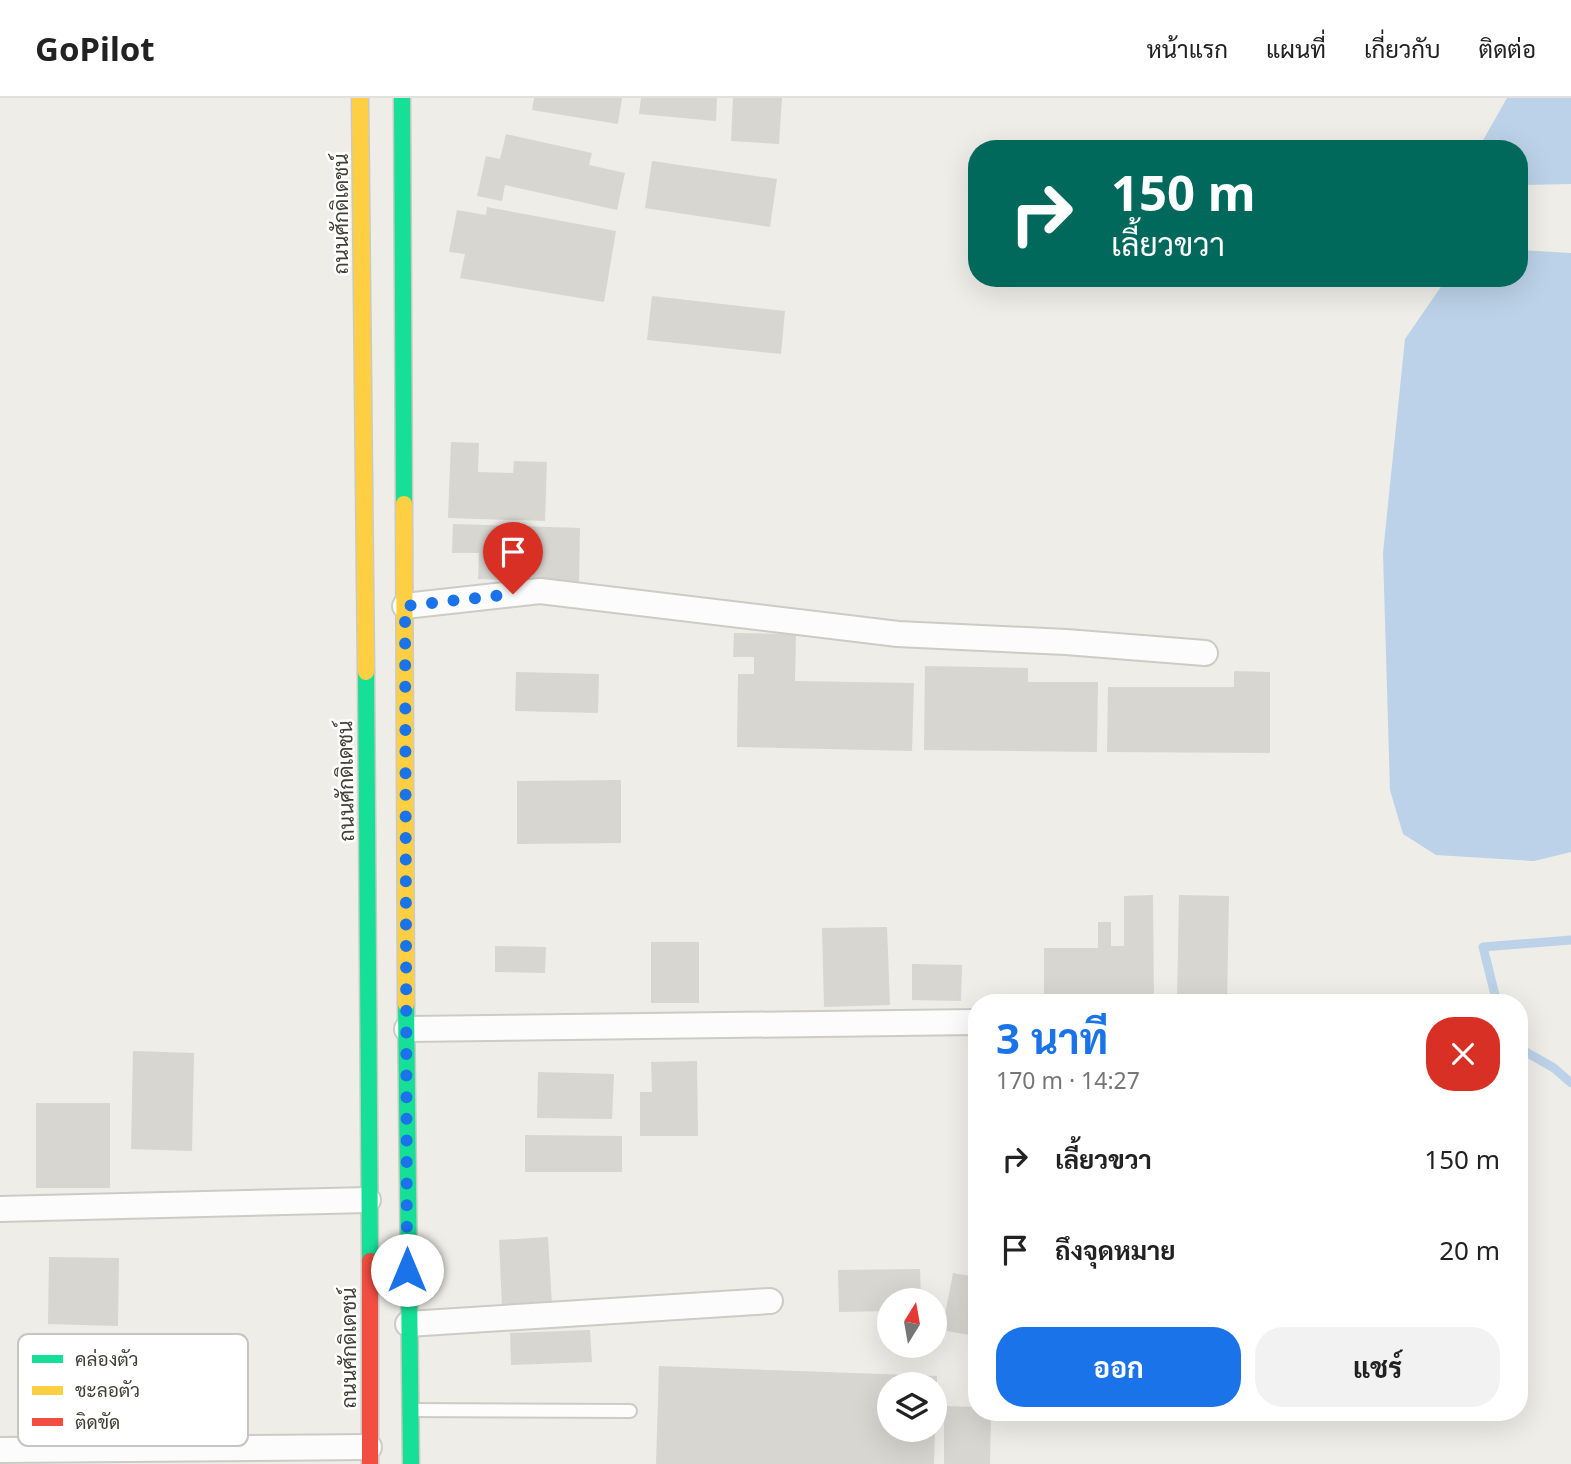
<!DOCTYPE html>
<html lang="th">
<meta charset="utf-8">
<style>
body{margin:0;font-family:"Noto Sans",Sarabun,sans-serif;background:#f2f2f2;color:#222;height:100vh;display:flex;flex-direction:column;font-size:26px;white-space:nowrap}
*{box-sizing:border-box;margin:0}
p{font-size:23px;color:#767676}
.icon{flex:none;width:38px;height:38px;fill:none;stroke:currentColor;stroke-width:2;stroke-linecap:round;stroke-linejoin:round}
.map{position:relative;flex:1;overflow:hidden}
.panel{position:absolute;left:968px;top:896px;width:560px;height:427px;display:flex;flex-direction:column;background:#fff;border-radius:28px;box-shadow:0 7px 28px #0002}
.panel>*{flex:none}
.top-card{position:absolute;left:968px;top:42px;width:560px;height:147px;border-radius:28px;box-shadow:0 7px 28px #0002;background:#00695c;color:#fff;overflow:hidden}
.needle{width:46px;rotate:11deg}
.buttons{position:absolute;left:877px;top:1190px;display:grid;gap:14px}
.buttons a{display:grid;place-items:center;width:70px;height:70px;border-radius:50%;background:#fff;box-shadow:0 7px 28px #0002;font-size:35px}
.pin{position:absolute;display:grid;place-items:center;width:60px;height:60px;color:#fff;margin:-72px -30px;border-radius:50% 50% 50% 0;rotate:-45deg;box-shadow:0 0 7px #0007}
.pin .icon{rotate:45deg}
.me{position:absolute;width:77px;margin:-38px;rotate:0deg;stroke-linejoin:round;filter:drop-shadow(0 0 5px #0008)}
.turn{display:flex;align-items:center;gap:24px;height:147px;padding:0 28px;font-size:32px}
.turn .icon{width:91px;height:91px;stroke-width:2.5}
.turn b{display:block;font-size:49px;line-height:60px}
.round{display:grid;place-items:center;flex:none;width:74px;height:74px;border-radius:28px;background:#f2f2f2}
.overview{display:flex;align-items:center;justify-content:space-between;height:119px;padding:0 28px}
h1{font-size:42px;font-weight:700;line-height:52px;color:#1a73e8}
.cta{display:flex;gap:14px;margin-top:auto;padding:14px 28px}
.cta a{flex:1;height:80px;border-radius:28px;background:#1a73e8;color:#fff;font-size:28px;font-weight:700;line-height:80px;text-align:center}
.cta a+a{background:#f2f2f2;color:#222}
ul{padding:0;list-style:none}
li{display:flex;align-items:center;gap:21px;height:91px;padding:0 28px}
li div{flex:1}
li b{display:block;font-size:26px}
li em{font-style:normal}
header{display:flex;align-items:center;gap:42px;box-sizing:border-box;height:98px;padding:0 35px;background:#fff;border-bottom:2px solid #e0e0e0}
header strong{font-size:33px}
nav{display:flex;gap:38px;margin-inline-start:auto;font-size:24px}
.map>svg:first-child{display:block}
</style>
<header>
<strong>GoPilot</strong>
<nav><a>หน้าแรก</a><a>แผนที่</a><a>เกี่ยวกับ</a><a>ติดต่อ</a></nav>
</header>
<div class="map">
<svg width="1571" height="1366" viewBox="0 0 1571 1366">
<rect width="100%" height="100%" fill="#eeede8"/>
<path fill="#bcd2e8" d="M 1507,0 L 1571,0 L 1571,86 L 1519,87 L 1519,51 L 1478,51 Z
M 1519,152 L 1571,155 L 1571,754 L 1534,763 L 1436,757 L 1403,736 L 1390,692 L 1383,455 L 1405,241 L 1447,180 L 1519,180 Z"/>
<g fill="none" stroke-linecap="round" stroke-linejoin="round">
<path stroke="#bcd2e8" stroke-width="9" d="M 1497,905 L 1483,849 L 1571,842
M 1519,950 L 1554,970 L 1571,985"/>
</g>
<path fill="#d7d6d1" d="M 534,0 L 622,0 L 618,26 L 532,12 Z
M 641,0 L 717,0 L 716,23 L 639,16 Z
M 733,0 L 782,0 L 779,46 L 731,43 Z
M 506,36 L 592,55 L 589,67 L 625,75 L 617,112 L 505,87 L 502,103 L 477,98 L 486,58 L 500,61 Z
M 652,63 L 777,81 L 770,129 L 645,110 Z
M 487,109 L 616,133 L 604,204 L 460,180 L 465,156 L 449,154 L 457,112 L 486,117 Z
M 652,198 L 785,213 L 781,256 L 647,242 Z
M 451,344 L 479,345 L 478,374 L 513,375 L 514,363 L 547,364 L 545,423 L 448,420 Z
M 453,426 L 580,430 L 579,484 L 478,481 L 479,455 L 452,455 Z
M 734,535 L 796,536 L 795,583 L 914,585 L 912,653 L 737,649 L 738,576 L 754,576 L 754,559 L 733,559 Z
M 925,568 L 1028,570 L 1028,584 L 1098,584 L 1097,654 L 924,652 Z
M 1234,573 L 1270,574 L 1270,655 L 1107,654 L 1108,589 L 1234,589 Z
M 516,574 L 599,576 L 598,615 L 515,613 Z
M 621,682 L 621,745 L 517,746 L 517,683 Z
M 1153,797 L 1154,905 L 1044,905 L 1044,850 L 1098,850 L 1098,824 L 1111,824 L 1111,848 L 1124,848 L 1124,798 Z
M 1179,797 L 1229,798 L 1227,903 L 1177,902 Z
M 887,829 L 890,907 L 824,909 L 822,830 Z
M 651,844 L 699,844 L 699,905 L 651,905 Z
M 495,848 L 546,849 L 545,875 L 495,874 Z
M 912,866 L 962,867 L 961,903 L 912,902 Z
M 133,953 L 194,955 L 192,1053 L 131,1051 Z
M 697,963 L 698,1038 L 640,1038 L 640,994 L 652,994 L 651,964 Z
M 538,974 L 614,976 L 612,1021 L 537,1020 Z
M 36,1005 L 110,1005 L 110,1090 L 36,1090 Z
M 525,1037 L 622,1038 L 622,1074 L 525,1074 Z
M 548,1139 L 552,1207 L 502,1210 L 499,1142 Z
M 49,1159 L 119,1160 L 118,1228 L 48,1226 Z
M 920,1171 L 921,1202 L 889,1202 L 889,1213 L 839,1214 L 838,1172 Z
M 953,1175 L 976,1179 L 975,1238 L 942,1232 Z
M 590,1232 L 592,1264 L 511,1267 L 510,1235 Z
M 659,1268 L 937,1278 L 937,1286 L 889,1286 L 889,1332 L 935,1332 L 934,1366 L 656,1366 Z
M 944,1308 L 976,1309 L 976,1314 L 991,1314 L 990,1366 L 944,1366 Z"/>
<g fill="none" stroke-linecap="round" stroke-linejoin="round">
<defs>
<path id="lane" d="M 411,1312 L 630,1313"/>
<path id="street" d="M 405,508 L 540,493 L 898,536 L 1066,544 L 1205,555
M 407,931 L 976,924
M 0,1111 L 368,1102
M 408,1226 L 770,1203
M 0,1352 L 369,1349"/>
<path id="fast" d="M 402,0 L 404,406
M 366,574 L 370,1163
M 406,906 L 411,1366"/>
<path id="slow" d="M 360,0 L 366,574
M 404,406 L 406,906"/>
<path id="jam" d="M 370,1163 L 370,1366"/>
</defs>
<use href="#lane" stroke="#cccbc6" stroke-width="16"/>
<use href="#street" stroke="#cccbc6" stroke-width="28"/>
<use href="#fast" stroke="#cccac0" stroke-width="19"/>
<use href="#slow" stroke="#cccac0" stroke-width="19"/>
<use href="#jam" stroke="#cccac0" stroke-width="19"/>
<use href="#lane" stroke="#fcfcfc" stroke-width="12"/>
<use href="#street" stroke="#fcfcfc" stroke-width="24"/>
<use href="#fast" stroke="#16e098" stroke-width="16"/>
<use href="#slow" stroke="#ffcf43" stroke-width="16"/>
<use href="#jam" stroke="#f24e42" stroke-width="16"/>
</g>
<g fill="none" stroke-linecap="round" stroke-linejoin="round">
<path stroke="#1a73e8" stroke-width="12" stroke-dasharray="0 21.6" d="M 407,1172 L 405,508 L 513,496"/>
</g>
<g text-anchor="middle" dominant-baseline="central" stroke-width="5" stroke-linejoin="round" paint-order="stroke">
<g font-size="21" fill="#423f36" stroke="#fff">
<text transform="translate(340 116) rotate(-90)">ถนนศักดิเดชน์</text>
<text transform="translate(345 683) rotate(-91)">ถนนศักดิเดชน์</text>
<text transform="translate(348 1250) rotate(-90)">ถนนศักดิเดชน์</text>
</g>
</g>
<rect x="18" y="1236" width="230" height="112" rx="10" fill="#fff" stroke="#c6c5c3" stroke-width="2"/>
<rect x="32" y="1257" width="31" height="8" fill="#16e098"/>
<rect x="32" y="1288" width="31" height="9" fill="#ffcf43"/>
<rect x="32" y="1320" width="31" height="8" fill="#f24e42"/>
<g font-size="19" fill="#423f36">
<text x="75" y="1268">คล่องตัว</text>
<text x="75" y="1299">ชะลอตัว</text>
<text x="75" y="1331">ติดขัด</text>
</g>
</svg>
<div class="buttons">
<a><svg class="needle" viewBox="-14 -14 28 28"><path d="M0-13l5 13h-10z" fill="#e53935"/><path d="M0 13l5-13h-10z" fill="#767676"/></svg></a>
<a><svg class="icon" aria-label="layers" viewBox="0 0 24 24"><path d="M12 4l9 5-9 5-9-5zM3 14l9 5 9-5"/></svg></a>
</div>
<div class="pin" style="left:513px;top:496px;background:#d93025"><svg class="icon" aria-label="arrive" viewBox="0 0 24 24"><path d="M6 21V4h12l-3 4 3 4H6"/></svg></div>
<svg class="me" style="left:407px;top:1172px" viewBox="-20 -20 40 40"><circle r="19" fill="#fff"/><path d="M0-13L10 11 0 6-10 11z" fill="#1a73e8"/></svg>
<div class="top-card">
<div class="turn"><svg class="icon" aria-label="right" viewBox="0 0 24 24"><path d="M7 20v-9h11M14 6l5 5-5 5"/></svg><div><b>150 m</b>เลี้ยวขวา</div></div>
</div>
<section class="panel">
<div class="overview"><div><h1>3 นาที</h1><p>170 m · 14:27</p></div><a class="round" style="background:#d93025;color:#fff"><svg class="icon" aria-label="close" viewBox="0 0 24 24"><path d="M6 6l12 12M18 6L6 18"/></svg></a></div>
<ul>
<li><svg class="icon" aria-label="right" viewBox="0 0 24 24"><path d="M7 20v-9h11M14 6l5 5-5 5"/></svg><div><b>เลี้ยวขวา</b></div><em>150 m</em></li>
<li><svg class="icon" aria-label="arrive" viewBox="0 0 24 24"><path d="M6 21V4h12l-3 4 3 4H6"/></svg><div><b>ถึงจุดหมาย</b></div><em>20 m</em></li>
</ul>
<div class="cta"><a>ออก</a><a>แชร์</a></div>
</section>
</div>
